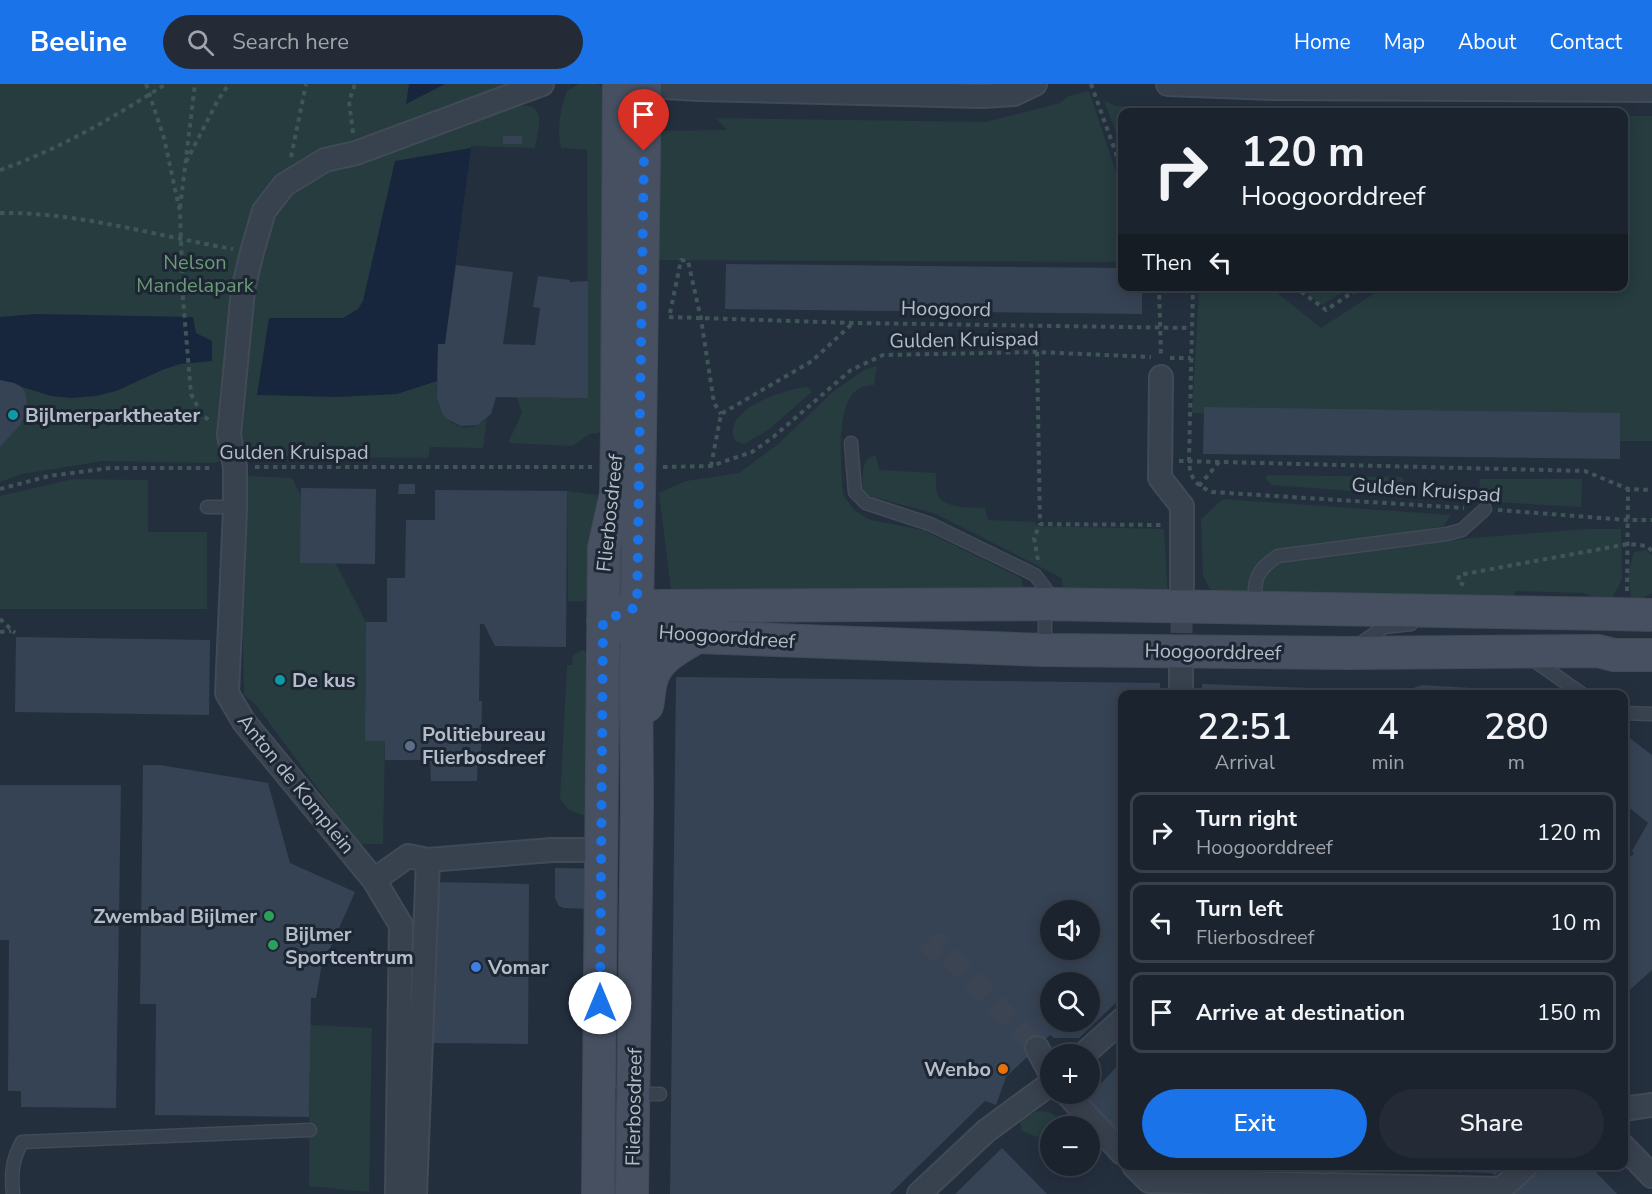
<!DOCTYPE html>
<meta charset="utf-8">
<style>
body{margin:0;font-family:"Nunito Sans",sans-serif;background:#242b36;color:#f1f3f6;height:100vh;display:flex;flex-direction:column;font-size:22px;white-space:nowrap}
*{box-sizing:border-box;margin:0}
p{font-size:20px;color:#a0a4aa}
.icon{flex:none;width:33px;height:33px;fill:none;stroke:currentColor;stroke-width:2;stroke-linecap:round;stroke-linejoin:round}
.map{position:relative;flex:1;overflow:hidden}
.drawer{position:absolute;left:1118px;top:606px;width:510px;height:480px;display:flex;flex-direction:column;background:#1b232e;border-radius:12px;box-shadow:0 3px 15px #0003,0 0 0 2px #39404a}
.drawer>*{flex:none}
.banner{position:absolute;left:1118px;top:24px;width:510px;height:183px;border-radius:12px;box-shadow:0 3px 15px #0003,0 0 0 2px #39404a;background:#1b232e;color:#f1f3f6;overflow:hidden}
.controls{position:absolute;left:1040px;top:816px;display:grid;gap:12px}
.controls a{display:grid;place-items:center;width:60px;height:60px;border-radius:50%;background:#1b232e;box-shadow:0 3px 15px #0003,0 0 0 2px #39404a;font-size:30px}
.pin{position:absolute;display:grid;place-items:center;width:51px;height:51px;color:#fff;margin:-62px -26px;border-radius:50% 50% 50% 0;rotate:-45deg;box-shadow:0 0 6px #0007}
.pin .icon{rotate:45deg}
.me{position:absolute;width:66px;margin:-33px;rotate:0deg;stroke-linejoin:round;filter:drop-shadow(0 0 4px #0008)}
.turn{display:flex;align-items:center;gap:21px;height:126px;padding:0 24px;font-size:27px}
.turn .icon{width:78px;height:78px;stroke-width:2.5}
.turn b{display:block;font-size:42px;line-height:51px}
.then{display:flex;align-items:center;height:57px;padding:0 24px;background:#0003;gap:12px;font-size:22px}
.eta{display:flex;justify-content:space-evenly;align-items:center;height:102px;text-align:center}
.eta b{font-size:36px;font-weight:600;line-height:42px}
.primary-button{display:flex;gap:12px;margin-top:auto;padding:12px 24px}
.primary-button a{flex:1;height:69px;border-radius:36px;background:#1a73e8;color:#fff;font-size:24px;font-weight:600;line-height:69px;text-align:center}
.primary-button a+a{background:#242b36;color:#f1f3f6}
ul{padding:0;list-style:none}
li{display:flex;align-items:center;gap:18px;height:81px;margin:0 12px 9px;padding:0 12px;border:3px solid #39404a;border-radius:12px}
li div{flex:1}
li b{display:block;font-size:22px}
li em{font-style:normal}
header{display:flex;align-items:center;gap:36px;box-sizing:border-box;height:84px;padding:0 30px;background:#1a73e8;color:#fff}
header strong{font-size:28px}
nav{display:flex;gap:33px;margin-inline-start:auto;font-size:21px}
.search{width:420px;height:54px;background:#242b36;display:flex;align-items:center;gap:15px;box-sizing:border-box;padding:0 21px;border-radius:33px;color:#a0a4aa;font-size:22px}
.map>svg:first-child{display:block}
</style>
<header>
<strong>Beeline</strong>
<div class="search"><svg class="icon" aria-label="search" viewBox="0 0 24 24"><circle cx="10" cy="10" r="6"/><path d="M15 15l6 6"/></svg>Search here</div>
<nav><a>Home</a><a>Map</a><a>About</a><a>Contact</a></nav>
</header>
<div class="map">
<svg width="1652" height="1110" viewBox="0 0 1652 1110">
<rect width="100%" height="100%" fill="#242f3e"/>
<path fill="#263c3f" d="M 0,0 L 511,0 L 482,10 L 477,35 C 491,32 536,7 539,34 C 540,43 537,53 535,63 L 533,64 L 471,62 C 463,125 455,187 447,250 C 444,267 436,292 437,309 C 439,335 462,356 487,335 L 483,364 L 430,363 L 428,374 L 246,372 L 213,379 L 103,377 L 22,390 L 0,398 Z
M 579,0 L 598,0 L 609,9 L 608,339 L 598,349 L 590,350 L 572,362 L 508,359 L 522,329 L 517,313 L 588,314 L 587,66 L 561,64 C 557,44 560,26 567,7 Z
M 1089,7 L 1122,106 L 1122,178 L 649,176 L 653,47 L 727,46 L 716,34 L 985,38 L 1060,19 L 1069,12 Z
M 1104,17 L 1117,22 L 1250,23 L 1249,28 L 1122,28 L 1122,64 Z
M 1283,23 L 1409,27 L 1409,28 L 1282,28 Z
M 1623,32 L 1652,32 L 1652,357 L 1620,357 L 1620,334 L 1192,329 L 1199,207 L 1201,203 L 1270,203 L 1321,244 L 1384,203 L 1623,202 Z
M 1300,203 L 1351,203 L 1322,221 Z
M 877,282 L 874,301 C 870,301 863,302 860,304 C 834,318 842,378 842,403 L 844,412 L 854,426 L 870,436 L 923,446 L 1021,494 L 1026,513 L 671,506 L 659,409 L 686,397 L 739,389 L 777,361 L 834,307 L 864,286 Z
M 808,303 L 812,308 L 768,346 L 744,360 L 735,357 C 720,325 785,305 808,303 Z
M 876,371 L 879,386 L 936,389 C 936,396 935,407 939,413 C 948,425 971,423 985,424 L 988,436 L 1034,438 L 1037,442 L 1164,445 L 1168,514 L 1063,514 L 1062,494 L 936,430 L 870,412 L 862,405 C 863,391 861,374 876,371 Z
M 1267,391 L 1403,393 L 1404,411 L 1272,401 L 1265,394 Z
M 248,392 L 292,394 L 366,538 L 365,657 L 385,657 L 383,760 L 359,760 L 256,621 L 244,611 L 242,516 Z
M 73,395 L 148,396 L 148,448 L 207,448 L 207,525 L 0,525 L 0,412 Z
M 1480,395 L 1582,395 L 1581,423 L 1478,417 Z
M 567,407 L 597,411 L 596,507 C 588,519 582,518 568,517 Z
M 1223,415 L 1451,431 L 1444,442 L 1403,449 L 1419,461 L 1472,454 L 1588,445 L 1621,445 L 1622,495 L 1613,513 L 1612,521 L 1584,509 L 1515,507 L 1514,521 L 1215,514 L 1203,492 L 1201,435 Z
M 1646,466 L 1652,471 L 1652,509 L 1639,517 L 1631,513 L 1628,489 L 1634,468 Z
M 582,566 L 593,571 L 594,714 L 584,715 L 585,732 L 569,726 L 560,715 L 567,581 L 572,581 L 573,571 Z
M 310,941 L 372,944 L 369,1108 L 309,1102 Z
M 1038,1027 C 1051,1027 1057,1030 1064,1042 L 1050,1042 L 1050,1058 L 1022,1047 L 1019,1036 Z"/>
<path fill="#17263c" d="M 409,0 L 445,0 L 406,20 Z
M 471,64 L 445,260 L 438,260 L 437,297 L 397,310 L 336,313 L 257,311 L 269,234 L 343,234 L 358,225 L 363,217 L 395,77 Z
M 35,230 L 193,233 L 196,249 L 212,257 L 212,277 L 180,280 L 162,286 L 116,307 L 96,312 L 72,314 L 51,312 L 0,296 L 0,233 Z"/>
<path fill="#364354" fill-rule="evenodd" d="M 503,52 L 522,52 L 522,60 L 503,60 Z
M 726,180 L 1122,184 L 1122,202 L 1142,202 L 1142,230 L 725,225 Z
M 456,181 L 513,188 L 503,260 L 535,261 L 540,224 L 533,223 L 538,192 L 570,196 L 569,198 L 588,197 L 588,314 L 496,313 L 491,330 L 478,341 L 461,342 L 447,335 L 442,329 L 437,313 L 438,260 L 445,260 Z
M 0,296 L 14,299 L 20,302 L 25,308 L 27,320 L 26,329 L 20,341 L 0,363 Z
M 1204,323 L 1620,329 L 1620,375 L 1203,370 Z
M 399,400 L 415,400 L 415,410 L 398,410 Z
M 301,404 L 376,405 L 375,480 L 300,479 Z
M 435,406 L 567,407 L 566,563 L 495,562 L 484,540 L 480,540 L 479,617 L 482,617 L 481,668 L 478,668 L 477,697 L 431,697 L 430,676 L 385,676 L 385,657 L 365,657 L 366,538 L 387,538 L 387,494 L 405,494 L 406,436 L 435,436 Z
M 16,553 L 210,556 L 209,631 L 15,628 Z
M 676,593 L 1160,599 L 1160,610 L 1122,610 L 1122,913 L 1079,954 L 1054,954 L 1050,951 L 1006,993 L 996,1021 L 985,1017 L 890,1110 L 670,1110 ZM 1050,826 L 1089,826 L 1089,866 L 1050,866 ZM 1050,898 L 1089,898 L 1089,938 L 1050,938 Z
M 1202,600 L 1340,605 L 1340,610 L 1202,610 Z
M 1422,601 L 1523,607 L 1524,610 L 1406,610 L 1413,604 Z
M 1623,655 L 1631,655 L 1652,671 L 1652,886 L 1623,912 L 1623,778 L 1634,770 L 1632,767 L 1648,739 L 1631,725 L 1623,725 Z
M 143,681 L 160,681 L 268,699 L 290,779 L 355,808 L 321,885 L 316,914 L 311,914 L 309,1033 L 155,1031 L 156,920 L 140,920 Z
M 0,701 L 121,701 L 116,1024 L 21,1023 L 21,1007 L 8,1007 L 9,856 L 0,856 Z
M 555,784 L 615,785 L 594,825 L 564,824 L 559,822 L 555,814 Z
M 432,798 L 529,800 L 528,960 L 430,959 Z
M 1122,977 L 1122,1051 L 1087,1014 Z
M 1002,1064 L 1047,1110 L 955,1110 Z
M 1151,1082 L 1257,1082 L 1257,1086 L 1155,1085 Z
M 1260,1082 L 1371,1082 L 1361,1086 L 1338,1087 L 1330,1094 L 1320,1091 L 1325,1086 L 1291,1086 L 1290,1088 L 1289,1086 L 1273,1086 L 1272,1084 L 1260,1084 Z
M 1420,1082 L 1505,1082 L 1494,1092 L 1493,1089 L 1461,1088 L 1460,1090 L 1459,1088 L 1426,1087 Z
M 1545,1082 L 1590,1082 L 1617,1110 L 1510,1110 L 1532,1088 L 1535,1091 Z"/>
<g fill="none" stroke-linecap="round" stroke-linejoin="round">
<path stroke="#3a4453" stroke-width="22" stroke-dasharray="22 11" stroke-linecap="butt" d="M 1181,582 L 1182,507
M 926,872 L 939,860 L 1037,964"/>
<defs>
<path id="lane" d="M 851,359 L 855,408 L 866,419 L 930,440 L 1035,491 L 1045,504 L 1045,564
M 207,423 L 235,423
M 1254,523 C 1255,497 1254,487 1278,472 L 1447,450 L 1462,446 L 1485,425
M 1357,562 L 1384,543 L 1411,540
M 1532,575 L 1582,610
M 1623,629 L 1652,630
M 599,1009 L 660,1010
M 13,1110 C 11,1090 12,1076 22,1058 L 310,1046"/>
<path id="street" d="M 657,0 L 666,3 L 699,5 L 982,12 L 1014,10 L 1035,0
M 1168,0 L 1273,4 L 1652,6
M 1161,293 L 1160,394 L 1182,422 L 1182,503
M 1181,610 L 1181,584
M 374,796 L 408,772 L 428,776 L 552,766 L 581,766
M 1037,964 L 1050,988
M 1084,970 L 1122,936
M 1067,1010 L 1122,1069
M 1623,1025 L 1652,1021
M 1623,1062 L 1652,1092
M 1134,1082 L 1149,1097 L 1320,1101
M 1330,1101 L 1501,1105 L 1526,1082
M 397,1110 L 401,841 L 374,796 L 244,638 L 227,609 L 235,426 L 235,383 L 229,351 L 243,206 L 252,168 L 264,127 L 284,101 L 325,76 L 356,69 L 542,0
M 415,1110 L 428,776
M 919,1110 L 986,1047 L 1050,1000"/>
<path id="secondary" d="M 640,348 L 645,0
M 617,349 L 619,0
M 603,537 L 637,547 L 697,553 L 1045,566 L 1348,569 L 1598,567 L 1614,571 L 1652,571
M 603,537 L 637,523 L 663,522 L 1045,520 L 1614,530
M 647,622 C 649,613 649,602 652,594 C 659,573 679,564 697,553
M 598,1110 L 604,464 L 616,410
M 632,1110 L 637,720 L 636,586 L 639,408"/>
</defs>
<use href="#lane" stroke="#414a57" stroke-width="15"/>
<use href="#street" stroke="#414a57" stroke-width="26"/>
<use href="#secondary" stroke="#414a57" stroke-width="34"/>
<path stroke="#3f5557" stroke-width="4" stroke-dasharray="4.5 4.5" stroke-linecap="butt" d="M 146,0 L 164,54 L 180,128 L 183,215 L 191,310 L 202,331 L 209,336
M 1091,0 L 1122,86
M 353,49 L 349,17 L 355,0
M 291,73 L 306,0
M 186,78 L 218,16 L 229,0
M 0,86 C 58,66 114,33 166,0
M 180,124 L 195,0
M 0,129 C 79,128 156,152 233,165
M 1159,202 L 1161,274
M 1193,202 L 1189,377 C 1190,395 1196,401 1212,408 L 1464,424
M 1294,202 L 1326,226 L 1362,202
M 670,229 L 681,176 L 688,177 L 701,235 L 714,319 L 721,330
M 669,233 L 853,239 L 1191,244
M 1037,268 L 1040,440 L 1161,441
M 1170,274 L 1191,274
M 1179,377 L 1585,387 L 1628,405 L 1652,406
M 711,382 L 721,330 L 812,277 L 853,239
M 255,383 L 592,383
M 663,383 L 711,382 L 752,368 L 772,354 L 851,286 L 883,271 L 1037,268 L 1151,273
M 1199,402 L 1219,378
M 0,405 L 49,392 L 110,384 L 214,384
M 1498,426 L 1627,436 L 1652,436
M 1038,476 L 1034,454 L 1040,440
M 1464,501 L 1458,498 L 1459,491 L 1628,460 L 1647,462 L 1652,467
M 1627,507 L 1628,405
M 0,535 L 15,549
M 0,548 L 11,547"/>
<use href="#lane" stroke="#38414e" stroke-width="12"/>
<use href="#street" stroke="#38414e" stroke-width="22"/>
<use href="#secondary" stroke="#465061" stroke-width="32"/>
<defs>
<path id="secondary-bridge" d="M 639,408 L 640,348
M 616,410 L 617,349
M 1614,530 L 1652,531"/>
</defs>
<use href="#secondary-bridge" stroke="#414a57" stroke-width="34" stroke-linecap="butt"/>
<use href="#secondary-bridge" stroke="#465061" stroke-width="32"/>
</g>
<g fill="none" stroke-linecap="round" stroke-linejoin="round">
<path stroke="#1a73e8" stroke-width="10" stroke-dasharray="0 18" d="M 600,919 L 603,537 L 637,523 L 644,67"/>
</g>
<g fill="#0f9aa8" stroke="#1d2633" stroke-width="2">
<circle cx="13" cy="331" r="6"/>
<circle cx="280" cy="596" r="6"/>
</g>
<circle fill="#5c6f8a" stroke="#1d2633" stroke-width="2" cx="410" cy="662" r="6"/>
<g fill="#2e9e5b" stroke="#1d2633" stroke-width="2">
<circle cx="269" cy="832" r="6"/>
<circle cx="273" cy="861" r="6"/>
</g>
<circle fill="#3f7fe0" stroke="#1d2633" stroke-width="2" cx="476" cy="883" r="6"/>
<circle fill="#e8710a" stroke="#1d2633" stroke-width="2" cx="1003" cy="985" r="6"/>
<g text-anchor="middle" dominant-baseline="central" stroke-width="6" stroke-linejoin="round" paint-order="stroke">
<g font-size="20" fill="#6b9a76" stroke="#1d2633">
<text x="195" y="178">Nelson<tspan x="195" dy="23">Mandelapark</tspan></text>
</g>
<g font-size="20" fill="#b4bcc9" stroke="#1d2633">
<text transform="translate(946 225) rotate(1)">Hoogoord</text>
<text transform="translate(964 256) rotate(-1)">Gulden Kruispad</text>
<text x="294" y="368">Gulden Kruispad</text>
<text transform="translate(1426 406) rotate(4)">Gulden Kruispad</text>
<text transform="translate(610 429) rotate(-84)">Flierbosdreef</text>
<text transform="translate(727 553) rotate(4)">Hoogoorddreef</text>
<text transform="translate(1213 568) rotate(1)">Hoogoorddreef</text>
<text transform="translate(296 700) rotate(51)">Anton de Komplein</text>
<text transform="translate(634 1023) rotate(-89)">Flierbosdreef</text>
</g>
<g font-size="20" font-weight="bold" fill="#b4bcc9" stroke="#1d2633" text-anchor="start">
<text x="25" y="331">Bijlmerparktheater</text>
<text x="292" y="596">De kus</text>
<text x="422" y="650">Politiebureau<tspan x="422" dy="23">Flierbosdreef</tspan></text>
<text x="257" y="832" text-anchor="end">Zwembad Bijlmer</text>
<text x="285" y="850">Bijlmer<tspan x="285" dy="23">Sportcentrum</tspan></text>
<text x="488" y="883">Vomar</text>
<text x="991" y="985" text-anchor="end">Wenbo</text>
</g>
</g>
</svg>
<div class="controls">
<a><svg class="icon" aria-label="sound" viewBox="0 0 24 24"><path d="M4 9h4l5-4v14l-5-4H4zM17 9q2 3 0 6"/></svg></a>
<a><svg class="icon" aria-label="search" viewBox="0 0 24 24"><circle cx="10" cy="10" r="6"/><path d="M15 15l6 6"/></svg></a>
<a>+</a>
<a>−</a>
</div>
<div class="pin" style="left:644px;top:67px;background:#d93025"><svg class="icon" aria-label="arrive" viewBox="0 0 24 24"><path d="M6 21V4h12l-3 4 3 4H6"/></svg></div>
<svg class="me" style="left:600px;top:919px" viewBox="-20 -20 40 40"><circle r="19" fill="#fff"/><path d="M0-13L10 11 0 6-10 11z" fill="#1a73e8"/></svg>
<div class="banner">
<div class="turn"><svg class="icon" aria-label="right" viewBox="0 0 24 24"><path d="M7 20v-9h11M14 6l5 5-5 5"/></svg><div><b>120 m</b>Hoogoorddreef</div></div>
<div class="then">Then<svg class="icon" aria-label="left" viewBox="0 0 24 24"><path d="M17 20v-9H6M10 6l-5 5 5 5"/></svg></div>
</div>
<section class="drawer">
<div class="eta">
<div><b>22:51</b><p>Arrival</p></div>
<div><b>4</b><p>min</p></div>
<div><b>280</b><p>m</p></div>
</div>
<ul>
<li><svg class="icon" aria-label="right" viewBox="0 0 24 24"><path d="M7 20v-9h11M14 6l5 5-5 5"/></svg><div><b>Turn right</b><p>Hoogoorddreef</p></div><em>120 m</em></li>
<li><svg class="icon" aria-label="left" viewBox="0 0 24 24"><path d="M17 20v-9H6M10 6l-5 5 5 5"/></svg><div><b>Turn left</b><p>Flierbosdreef</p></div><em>10 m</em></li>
<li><svg class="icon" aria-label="arrive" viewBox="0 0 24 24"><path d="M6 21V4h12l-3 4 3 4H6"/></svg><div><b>Arrive at destination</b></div><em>150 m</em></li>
</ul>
<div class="primary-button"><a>Exit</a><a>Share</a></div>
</section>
</div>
